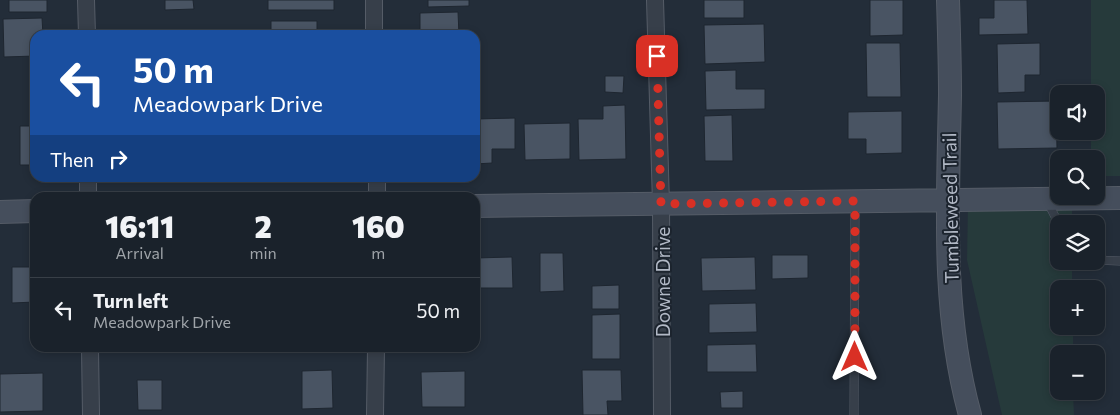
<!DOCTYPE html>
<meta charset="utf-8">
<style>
body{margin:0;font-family:Commissioner,sans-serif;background:#272f37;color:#f1f3f6;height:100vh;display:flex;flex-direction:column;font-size:19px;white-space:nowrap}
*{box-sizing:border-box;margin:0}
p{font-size:16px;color:#9fa4a9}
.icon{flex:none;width:28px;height:28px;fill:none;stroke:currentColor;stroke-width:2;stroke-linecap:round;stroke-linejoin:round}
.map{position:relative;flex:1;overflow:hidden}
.sheet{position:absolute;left:30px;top:192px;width:450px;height:160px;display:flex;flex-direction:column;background:#1a222b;border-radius:15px;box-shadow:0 2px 8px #0003,0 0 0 1px #383f47}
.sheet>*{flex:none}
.hud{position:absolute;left:30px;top:30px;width:450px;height:152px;border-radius:15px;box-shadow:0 2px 8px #0003,0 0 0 1px #383f47;background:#1a4fa0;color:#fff;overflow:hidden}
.buttons{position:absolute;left:1050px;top:85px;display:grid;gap:10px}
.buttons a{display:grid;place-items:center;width:55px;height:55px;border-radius:10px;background:#1a222b;box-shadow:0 2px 8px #0003,0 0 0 1px #383f47;font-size:25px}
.pin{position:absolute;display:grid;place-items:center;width:42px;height:42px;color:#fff;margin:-21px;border-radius:10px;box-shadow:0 2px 8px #0006}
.me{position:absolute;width:55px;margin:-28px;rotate:0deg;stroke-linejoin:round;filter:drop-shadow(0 0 4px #0008)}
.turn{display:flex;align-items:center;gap:18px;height:105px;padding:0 20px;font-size:22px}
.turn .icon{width:65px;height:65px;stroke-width:2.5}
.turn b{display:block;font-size:35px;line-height:42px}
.then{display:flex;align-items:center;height:48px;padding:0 20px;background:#0003;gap:10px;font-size:19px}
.eta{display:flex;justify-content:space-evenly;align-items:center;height:85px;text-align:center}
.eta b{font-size:30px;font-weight:800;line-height:35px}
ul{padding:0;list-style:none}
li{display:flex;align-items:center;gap:15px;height:65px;padding:0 20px;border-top:1px solid #383f47}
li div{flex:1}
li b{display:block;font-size:19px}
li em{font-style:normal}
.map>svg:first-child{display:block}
</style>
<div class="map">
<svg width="1120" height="415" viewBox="0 0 1120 415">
<rect width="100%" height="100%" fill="#232d39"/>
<path fill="#263a3b" d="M 1091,0 L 1120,0 L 1120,176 L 1096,176 L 1096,159 L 1091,159 L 1091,131 L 1096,131 L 1096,94 L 1091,94 Z
M 1072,199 L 1072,224 L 1059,224 L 1059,261 L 1072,261 L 1072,289 L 1059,289 L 1059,326 L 1073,326 L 1073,354 L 1059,354 L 1059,391 L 1073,391 L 1074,415 L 1002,415 L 967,260 L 968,204 Z"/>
<path fill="#495463" stroke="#1e2630" d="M 9,0 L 47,0 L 47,12 L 9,12 Z
M 165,0 L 193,0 L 194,9 L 165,10 Z
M 268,0 L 334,0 L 334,10 L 268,10 Z
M 428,0 L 469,0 L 469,6 L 428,7 Z
M 704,0 L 744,0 L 744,18 L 704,18 Z
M 870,0 L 903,0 L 903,35 L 870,36 Z
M 994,0 L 1027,0 L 1028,34 L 979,35 L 979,18 L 994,18 Z
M 458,12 L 459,35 L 420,35 L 420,13 Z
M 42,18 L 43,35 L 35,35 L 35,56 L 4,57 L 3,19 Z
M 271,21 L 317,21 L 317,35 L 271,35 Z
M 764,24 L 765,62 L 705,64 L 704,25 Z
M 866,43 L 900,43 L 901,97 L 867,97 Z
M 1040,43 L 1040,75 L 1025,75 L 1025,92 L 998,93 L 997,44 Z
M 736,70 L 736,89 L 765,89 L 765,109 L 706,110 L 705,71 Z
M 605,76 L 624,76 L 623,93 L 605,92 Z
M 1056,101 L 1057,148 L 998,149 L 997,102 Z
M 625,105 L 626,159 L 579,160 L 578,119 L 603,119 L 603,106 Z
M 902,111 L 902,153 L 866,154 L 866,139 L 848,139 L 848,112 Z
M 732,115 L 733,161 L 705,161 L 704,116 Z
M 515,118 L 515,149 L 492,149 L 492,163 L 475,164 L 475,119 Z
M 570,123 L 570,159 L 525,160 L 524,124 Z
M 20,126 L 35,126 L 35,165 L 20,165 Z
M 540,253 L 563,253 L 564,291 L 540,292 Z
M 772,255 L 808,255 L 808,278 L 772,279 Z
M 512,257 L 513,288 L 475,288 L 475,258 Z
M 755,257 L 756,290 L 702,291 L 701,258 Z
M 12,267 L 35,267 L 35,302 L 12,303 Z
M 619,285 L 619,309 L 592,309 L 592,286 Z
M 756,303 L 757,332 L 709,333 L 709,304 Z
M 620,314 L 620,359 L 592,359 L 592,315 Z
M 756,344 L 757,372 L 707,372 L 707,345 Z
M 260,348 L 290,348 L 290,349 L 260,350 Z
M 332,370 L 333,408 L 302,409 L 302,371 Z
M 582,370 L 621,370 L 622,401 L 607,401 L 608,415 L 583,415 Z
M 465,371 L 465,407 L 422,407 L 421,372 Z
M 43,373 L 43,411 L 0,412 L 0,374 Z
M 137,380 L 162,380 L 162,410 L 138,410 Z
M 743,391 L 743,408 L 721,408 L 720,392 Z"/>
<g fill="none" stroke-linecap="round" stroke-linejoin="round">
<defs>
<path id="lane" d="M 1048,203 L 1059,224
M 1096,260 L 1120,261
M 854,415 L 855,205"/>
<path id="street" d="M 86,0 L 87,35
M 374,0 L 374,35
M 655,0 L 661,204 L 662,415
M 88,178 L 88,198
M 377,178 L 377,198
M 90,348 L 91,415
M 375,415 L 376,348"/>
<path id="secondary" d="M 948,0 C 949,32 950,63 950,95 C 948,202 941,310 970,415
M 475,206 L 1120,198
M 0,212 L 35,211"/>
</defs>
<use href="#lane" stroke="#555c67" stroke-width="9"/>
<use href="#street" stroke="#555c67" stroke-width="18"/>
<use href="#secondary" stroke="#555c67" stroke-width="24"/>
<use href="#lane" stroke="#373f4a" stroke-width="8"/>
<use href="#street" stroke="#373f4a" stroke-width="16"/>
<use href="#secondary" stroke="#454e5c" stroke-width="22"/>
</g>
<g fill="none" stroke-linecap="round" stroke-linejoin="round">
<path stroke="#d93025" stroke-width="9" stroke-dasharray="0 16.2" d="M 657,56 L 661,204 L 855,201 L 855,357"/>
</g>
<g text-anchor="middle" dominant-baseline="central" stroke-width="4" stroke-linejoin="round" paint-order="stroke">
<g font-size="19" fill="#b2b9c6" stroke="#1c242e">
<text transform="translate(950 208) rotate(-91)">Tumbleweed Trail</text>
<text transform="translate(662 282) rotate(-90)">Downe Drive</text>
</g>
</g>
</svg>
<div class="buttons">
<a><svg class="icon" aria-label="sound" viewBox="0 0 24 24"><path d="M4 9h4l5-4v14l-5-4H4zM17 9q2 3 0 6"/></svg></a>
<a><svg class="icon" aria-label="search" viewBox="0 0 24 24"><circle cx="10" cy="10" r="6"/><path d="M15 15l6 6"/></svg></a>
<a><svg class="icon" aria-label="layers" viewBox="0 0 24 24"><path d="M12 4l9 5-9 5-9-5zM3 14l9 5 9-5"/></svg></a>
<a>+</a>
<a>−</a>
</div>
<div class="pin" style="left:657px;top:56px;background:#d93025"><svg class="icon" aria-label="arrive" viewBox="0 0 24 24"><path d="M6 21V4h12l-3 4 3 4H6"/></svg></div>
<svg class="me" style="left:855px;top:357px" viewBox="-20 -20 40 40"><path d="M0-17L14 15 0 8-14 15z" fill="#d93025" stroke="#fff" stroke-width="4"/></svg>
<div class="hud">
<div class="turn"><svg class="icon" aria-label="left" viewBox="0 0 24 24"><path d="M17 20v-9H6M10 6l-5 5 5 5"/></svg><div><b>50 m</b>Meadowpark Drive</div></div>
<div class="then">Then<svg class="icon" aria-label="right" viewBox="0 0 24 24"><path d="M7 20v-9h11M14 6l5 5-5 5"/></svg></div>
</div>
<section class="sheet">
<div class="eta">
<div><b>16:11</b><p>Arrival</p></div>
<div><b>2</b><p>min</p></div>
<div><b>160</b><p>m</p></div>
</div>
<ul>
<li><svg class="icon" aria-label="left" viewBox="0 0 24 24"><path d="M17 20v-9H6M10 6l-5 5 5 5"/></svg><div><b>Turn left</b><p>Meadowpark Drive</p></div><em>50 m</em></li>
</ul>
</section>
</div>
